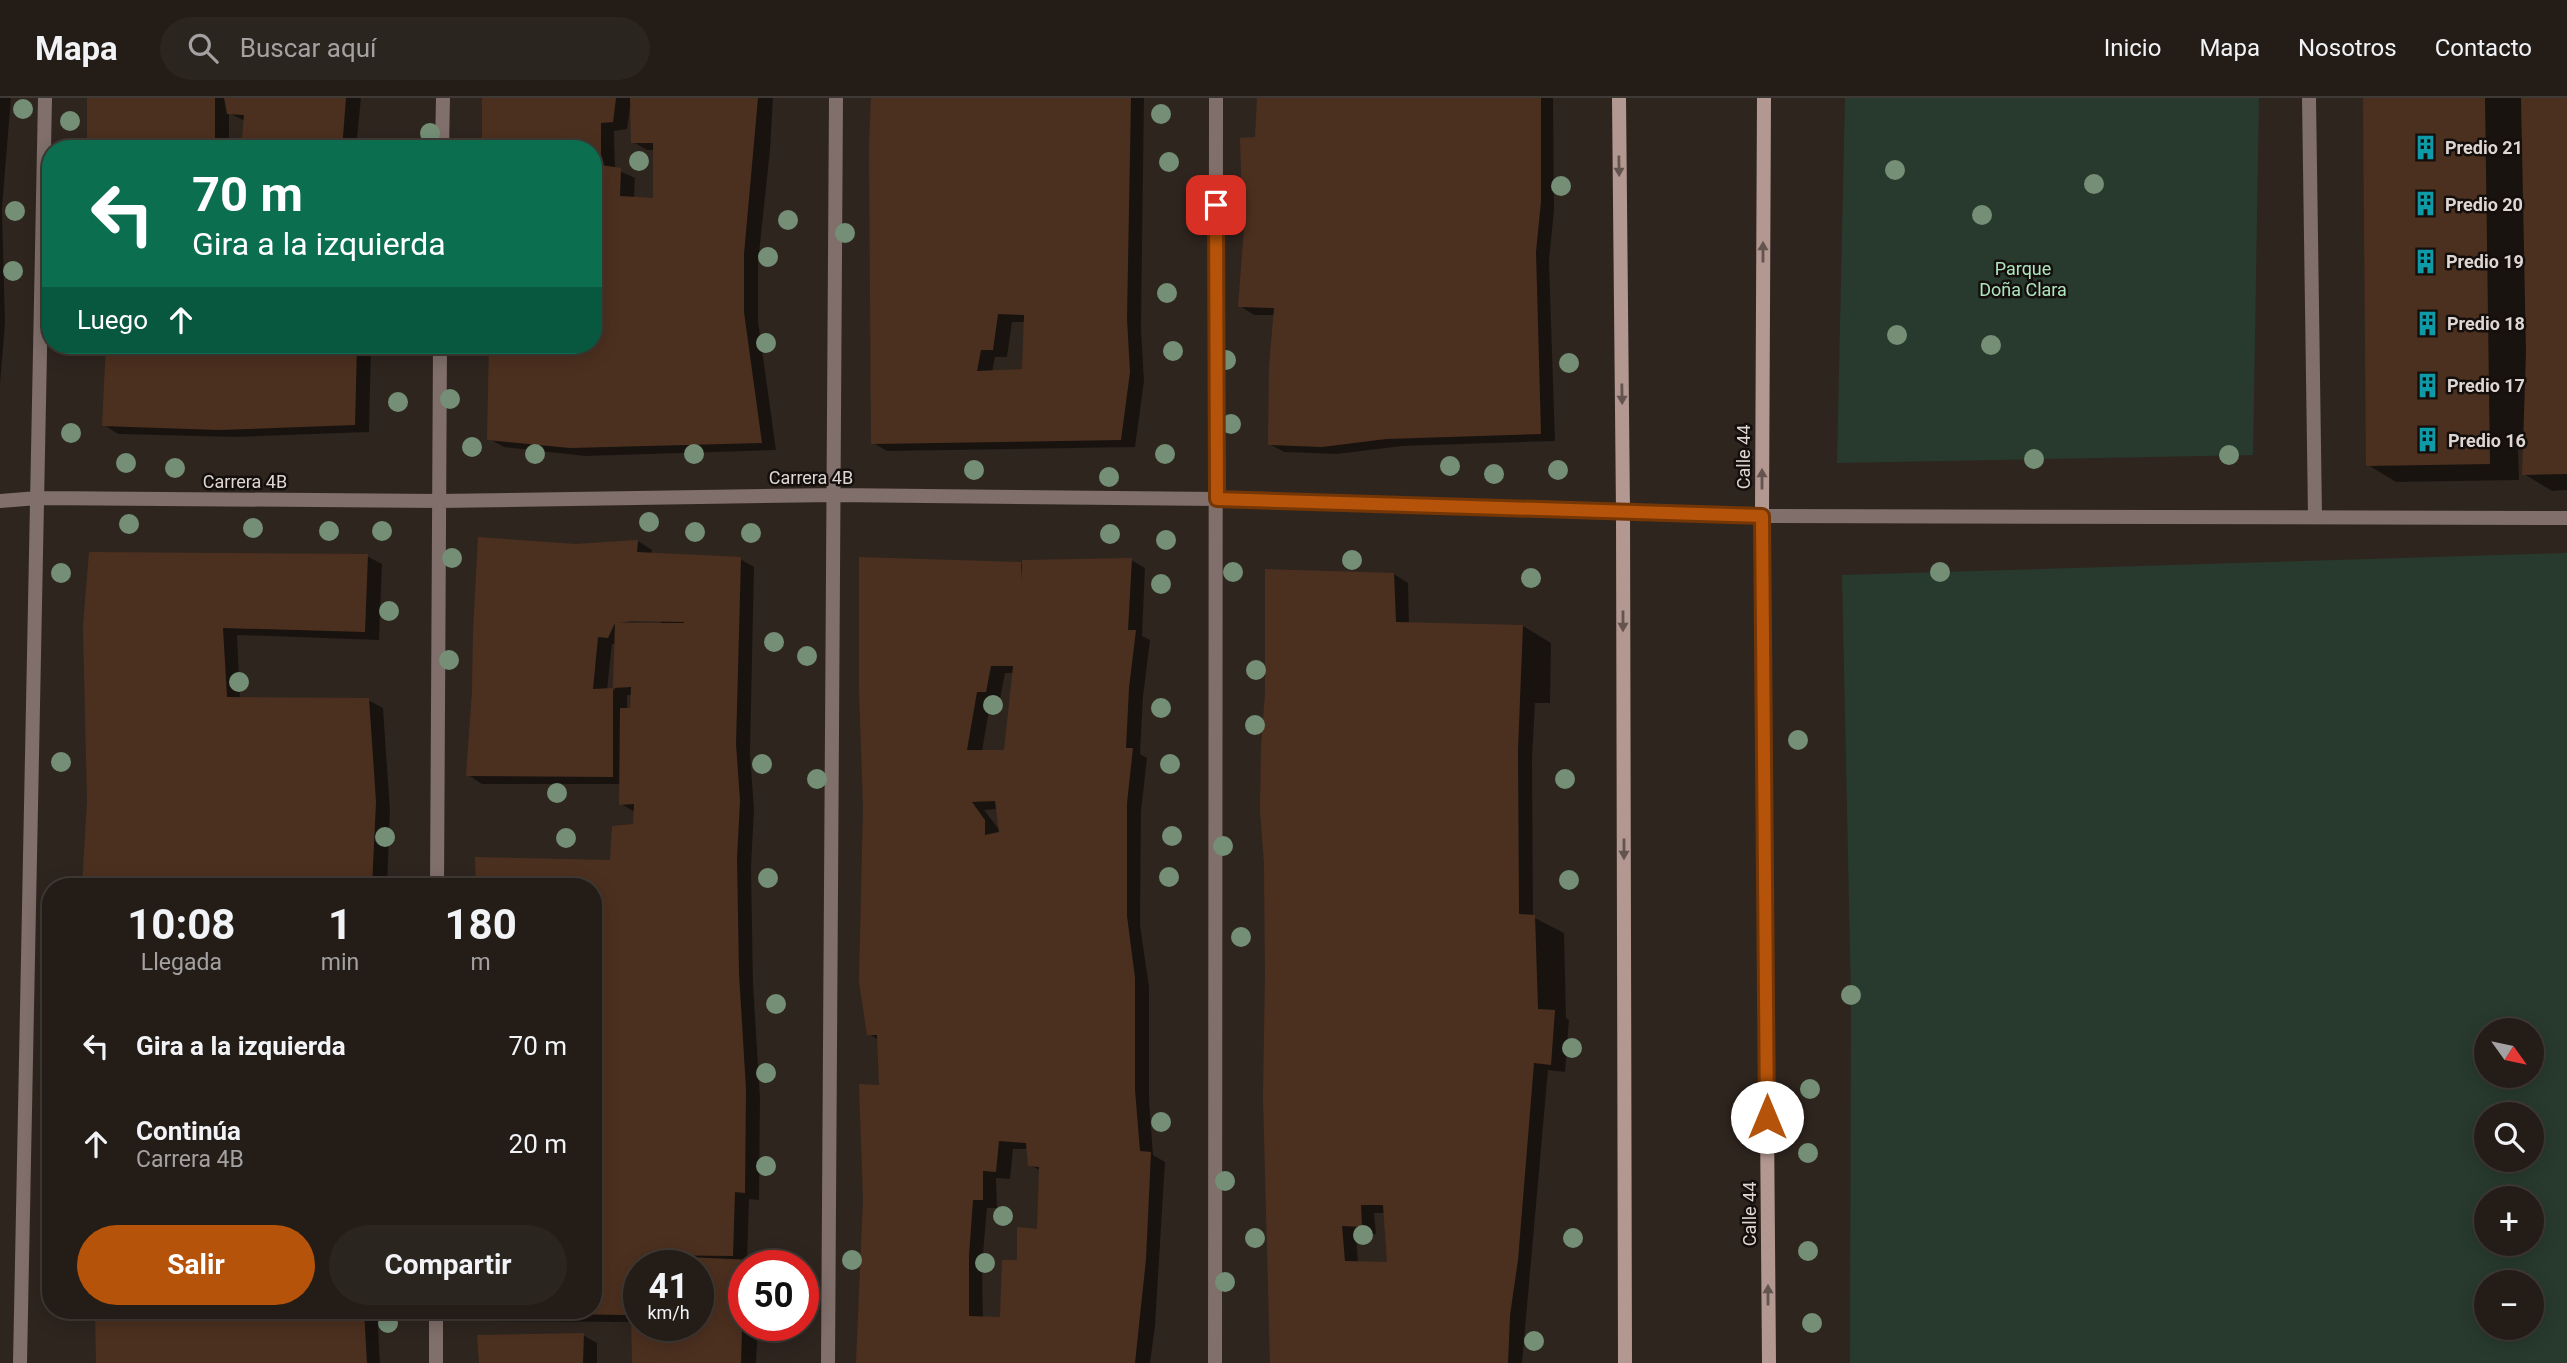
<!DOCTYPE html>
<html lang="es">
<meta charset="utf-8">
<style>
body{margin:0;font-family:Roboto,sans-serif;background:#2b2520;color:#f1f3f6;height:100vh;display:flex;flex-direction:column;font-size:26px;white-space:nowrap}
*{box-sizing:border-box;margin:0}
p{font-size:23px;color:#a3a1a1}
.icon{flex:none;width:38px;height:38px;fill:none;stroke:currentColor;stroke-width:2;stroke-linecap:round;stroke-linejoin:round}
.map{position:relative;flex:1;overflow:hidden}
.drawer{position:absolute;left:42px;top:780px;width:560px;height:441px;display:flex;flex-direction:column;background:#231c17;border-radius:28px;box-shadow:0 4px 18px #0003,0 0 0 2px #403a36}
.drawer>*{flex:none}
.top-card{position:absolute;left:42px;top:42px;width:560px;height:214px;border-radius:28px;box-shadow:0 4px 18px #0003,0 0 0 2px #403a36;background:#0b6e4f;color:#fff;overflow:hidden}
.needle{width:46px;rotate:123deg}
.tools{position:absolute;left:2474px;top:920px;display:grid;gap:14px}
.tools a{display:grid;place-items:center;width:70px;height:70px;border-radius:50%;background:#231c17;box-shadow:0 4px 18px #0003,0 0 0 2px #403a36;font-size:35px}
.speed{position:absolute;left:623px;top:1152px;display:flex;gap:14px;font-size:35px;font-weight:700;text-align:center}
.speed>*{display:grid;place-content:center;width:91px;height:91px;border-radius:50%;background:#231c17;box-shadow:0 4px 18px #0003,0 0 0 2px #403a36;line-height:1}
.speed small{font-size:18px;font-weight:400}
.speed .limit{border:10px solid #d22;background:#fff;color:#111}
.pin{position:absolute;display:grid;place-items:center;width:60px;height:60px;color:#fff;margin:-30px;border-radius:14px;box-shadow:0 4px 10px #0006}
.me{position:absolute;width:77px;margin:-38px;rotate:0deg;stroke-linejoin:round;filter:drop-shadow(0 0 5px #0008)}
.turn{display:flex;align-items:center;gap:24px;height:147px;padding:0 35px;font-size:32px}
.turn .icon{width:91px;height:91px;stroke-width:2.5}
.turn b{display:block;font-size:49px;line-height:60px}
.then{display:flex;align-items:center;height:66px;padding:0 35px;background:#0003;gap:14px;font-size:26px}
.eta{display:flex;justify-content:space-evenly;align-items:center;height:119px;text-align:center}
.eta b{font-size:42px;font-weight:700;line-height:49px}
.action{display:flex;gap:14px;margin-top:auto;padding:14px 35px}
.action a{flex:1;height:80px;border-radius:42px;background:#b45309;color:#fff;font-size:28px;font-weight:700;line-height:80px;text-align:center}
.action a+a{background:#2b2520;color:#f1f3f6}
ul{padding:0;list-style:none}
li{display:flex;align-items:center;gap:21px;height:98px;padding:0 35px}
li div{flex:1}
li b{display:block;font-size:26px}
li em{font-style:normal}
header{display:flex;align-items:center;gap:42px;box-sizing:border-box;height:98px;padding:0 35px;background:#231c17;border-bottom:2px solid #403a36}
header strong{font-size:33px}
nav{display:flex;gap:38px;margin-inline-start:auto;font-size:24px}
.search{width:490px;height:63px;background:#2b2520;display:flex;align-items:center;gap:18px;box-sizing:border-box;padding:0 24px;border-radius:38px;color:#a3a1a1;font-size:26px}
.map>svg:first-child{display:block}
</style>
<header>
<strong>Mapa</strong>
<div class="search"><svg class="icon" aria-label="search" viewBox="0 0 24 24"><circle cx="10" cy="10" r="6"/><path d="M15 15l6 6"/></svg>Buscar aquí</div>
<nav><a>Inicio</a><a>Mapa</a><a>Nosotros</a><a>Contacto</a></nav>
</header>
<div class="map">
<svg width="2567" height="1265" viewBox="0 0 2567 1265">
<rect width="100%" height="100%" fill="#2f251f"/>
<path fill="#283a2d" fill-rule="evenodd" d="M 1845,0 L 2259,0 L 2253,357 L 1837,365 Z
M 2567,455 L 2567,1265 L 1850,1265 L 1851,897 L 1842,477 ZM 2487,933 L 2532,933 L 2532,978 L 2487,978 ZM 2487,1017 L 2532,1017 L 2532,1062 L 2487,1062 ZM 2487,1101 L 2532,1101 L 2532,1146 L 2487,1146 ZM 2487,1185 L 2532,1185 L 2532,1230 L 2487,1230 Z"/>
<path fill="#0007" fill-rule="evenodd" d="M 0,0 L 11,0 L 2,110 L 5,225 L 0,287 Z
M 88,0 L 361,0 L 356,51 L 242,51 L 245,23 L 229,15 L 229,48 L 223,48 L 223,51 L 89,51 Z
M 486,0 L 773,0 L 770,52 L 758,165 L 758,223 L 776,352 L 585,358 L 504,349 L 489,341 L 492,247 L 593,247 L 593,51 ZM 630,9 L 632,9 L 633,44 L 647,52 L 655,52 L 654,102 L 634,101 L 635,80 L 615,71 L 614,33 L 627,31 Z
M 872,0 L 1144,0 L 1141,230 L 1144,283 L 1135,349 L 887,353 L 873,345 ZM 1012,224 L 1025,224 L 1023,273 L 992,274 L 995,259 L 1007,259 Z
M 1258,0 L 1553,0 L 1554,112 L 1549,163 L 1555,343 L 1402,348 L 1337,356 L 1284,354 L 1269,346 L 1275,217 L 1254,217 L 1240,208 L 1248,107 L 1243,105 L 1257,41 Z
M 2365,0 L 2567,0 L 2567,392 L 2552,393 L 2524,376 L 2525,351 L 2518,351 L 2519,382 L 2396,384 L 2368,367 Z
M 105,247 L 371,247 L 369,334 L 234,339 L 118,336 L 104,327 L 108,248 Z
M 638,443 L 652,452 L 651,456 L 740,461 L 754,469 L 750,655 L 754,712 L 751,769 L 753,885 L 760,1000 L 759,1102 L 749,1101 L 747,1163 L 758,1167 L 744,1167 L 744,1227 L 758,1227 L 756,1265 L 633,1265 L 633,1224 L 481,1223 L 467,1214 L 593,1213 L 593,789 L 478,789 L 477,761 L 612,764 L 634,728 L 635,714 L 621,706 L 621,686 L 482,686 L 468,677 L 575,448 ZM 661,522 L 661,527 L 617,527 L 617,524 ZM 612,546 L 616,546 L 615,592 L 607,592 ZM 627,597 L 633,597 L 632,611 L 627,611 ZM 639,1167 L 698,1167 L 698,1227 L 639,1227 Z
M 367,458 L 382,466 L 379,542 L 237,537 L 240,601 L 368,602 L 383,610 L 390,713 L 387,789 L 84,789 L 89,703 L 85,528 Z
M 861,460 L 1024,466 L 1131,462 L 1145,470 L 1142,538 L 1150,542 L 1143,599 L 1140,656 L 1147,660 L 1141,714 L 1140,827 L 1149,889 L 1149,1001 L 1153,1057 L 1165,1064 L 1155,1228 L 1150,1265 L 858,1265 L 881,989 L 879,942 L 869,936 ZM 1005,575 L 1014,575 L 1006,653 L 982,653 L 991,601 L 1000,601 ZM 997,711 L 1001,734 L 984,712 ZM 1013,1051 L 1028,1051 L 1030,1067 L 1041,1073 L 1038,1133 L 1019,1163 L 1001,1221 L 983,1221 L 982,1167 L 987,1110 L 997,1110 L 996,1080 L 1010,1081 Z
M 1394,476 L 1408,485 L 1409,526 L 1523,528 L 1551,545 L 1550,605 L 1535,605 L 1532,660 L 1533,819 L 1564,835 L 1566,920 L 1569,922 L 1565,974 L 1548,972 L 1522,1265 L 1272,1265 ZM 1374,1115 L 1385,1115 L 1389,1166 L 1358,1165 L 1356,1135 L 1376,1136 Z
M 97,1213 L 216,1213 L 216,1216 L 242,1213 L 377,1213 L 380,1265 L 97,1265 Z
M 583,1237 L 597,1245 L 597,1265 L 480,1265 Z"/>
<path fill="#4c301f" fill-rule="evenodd" d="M 87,0 L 215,0 L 215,40 L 209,41 L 210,51 L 87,51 Z
M 224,0 L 346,0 L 342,51 L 241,51 L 244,17 L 227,16 Z
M 482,0 L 616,0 L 613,24 L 601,25 L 601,67 L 621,70 L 620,98 L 653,100 L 653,45 L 631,45 L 630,0 L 758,0 L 744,156 L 744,214 L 762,345 L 570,350 L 487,342 L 489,247 L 593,247 L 593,51 L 482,51 Z
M 871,0 L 1131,0 L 1127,221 L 1130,274 L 1121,342 L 871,346 L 869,47 ZM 998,216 L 1024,217 L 1022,271 L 977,273 L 981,252 L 993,252 Z
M 1257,0 L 1541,0 L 1541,103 L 1536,154 L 1541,336 L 1386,341 L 1322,349 L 1268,347 L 1269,269 L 1274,210 L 1238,209 L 1246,105 L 1242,106 L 1240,40 L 1255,39 Z
M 2363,0 L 2485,0 L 2490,366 L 2366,368 Z
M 2521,0 L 2567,0 L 2567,376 L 2522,377 L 2526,254 Z
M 106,247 L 357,247 L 355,327 L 219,332 L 102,328 Z
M 478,439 L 575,446 L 638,442 L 637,454 L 741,459 L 736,646 L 740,703 L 737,760 L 739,876 L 746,991 L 745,1095 L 735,1094 L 733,1158 L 644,1157 L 752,1162 L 753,1167 L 744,1167 L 741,1265 L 632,1265 L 631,1217 L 465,1215 L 465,1213 L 593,1213 L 593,789 L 476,789 L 475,759 L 610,762 L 612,728 L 633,726 L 634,706 L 619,707 L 620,610 L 630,610 L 631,589 L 613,590 L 615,525 L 608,540 L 598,539 L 593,591 L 613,590 L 613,679 L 466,678 L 472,594 L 473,533 ZM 633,523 L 684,524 L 684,525 L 618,525 ZM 639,1167 L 698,1167 L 698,1227 L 639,1227 Z
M 89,454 L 368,456 L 365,534 L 223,530 L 227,599 L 369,600 L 376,704 L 372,789 L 82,789 L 87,703 L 83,528 Z
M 859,459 L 1021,464 L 1021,483 L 1022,462 L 1132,460 L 1128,532 L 1136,532 L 1129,590 L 1126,650 L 1133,650 L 1127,705 L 1127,818 L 1135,880 L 1135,992 L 1140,1053 L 1151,1054 L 1146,1161 L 1135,1265 L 856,1265 L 863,1101 L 859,986 L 879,987 L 877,937 L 867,937 L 859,884 L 863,708 L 859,592 ZM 991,568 L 1013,568 L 1004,652 L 967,652 L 977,594 L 986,594 ZM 995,703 L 999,734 L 985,737 L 985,722 L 972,704 ZM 999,1043 L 1026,1045 L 1028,1068 L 1039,1069 L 1037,1131 L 1017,1129 L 1017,1162 L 1002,1162 L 1000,1219 L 969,1218 L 969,1158 L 973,1102 L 983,1102 L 983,1073 L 996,1074 Z
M 1265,471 L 1394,475 L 1396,524 L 1523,527 L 1518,651 L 1519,816 L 1535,817 L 1538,911 L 1555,912 L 1551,967 L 1534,965 L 1518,1162 L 1510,1217 L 1508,1265 L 1270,1265 L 1263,999 L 1265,878 L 1264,766 L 1260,712 L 1261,649 L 1265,595 ZM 1361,1107 L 1383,1107 L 1387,1164 L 1345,1163 L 1342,1128 L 1362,1129 Z
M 95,1213 L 364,1213 L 367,1265 L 96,1265 Z
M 584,1235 L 583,1265 L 479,1265 L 477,1237 Z"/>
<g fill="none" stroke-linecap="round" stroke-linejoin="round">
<path stroke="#806f6b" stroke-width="14" d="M 2309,0 L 2315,418
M 442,51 L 443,0
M 0,403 L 38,400 L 439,403 L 835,397 L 1217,401 L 1762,418 L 2567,420
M 437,789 L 440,247
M 20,1265 L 45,0
M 436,1265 L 436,1213
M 828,1265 L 836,0
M 1215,1265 L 1216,0"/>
<path stroke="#b39891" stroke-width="14" d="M 1619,0 L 1623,415 L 1625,1265
M 1764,0 L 1762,418 L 1769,1265"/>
</g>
<g fill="#748f76">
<circle cx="23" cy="11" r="10"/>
<circle cx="1161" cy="16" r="10"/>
<circle cx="70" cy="23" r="10"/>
<circle cx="430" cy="35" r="10"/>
<circle cx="639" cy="63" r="10"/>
<circle cx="1169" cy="64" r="10"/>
<circle cx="1895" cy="72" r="10"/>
<circle cx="2094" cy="86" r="10"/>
<circle cx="1561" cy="88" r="10"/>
<circle cx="15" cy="113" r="10"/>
<circle cx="1982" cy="117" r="10"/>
<circle cx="788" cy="122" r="10"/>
<circle cx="845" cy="135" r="10"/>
<circle cx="768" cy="159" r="10"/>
<circle cx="13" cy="173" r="10"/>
<circle cx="1167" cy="195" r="10"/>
<circle cx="1897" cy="237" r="10"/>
<circle cx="766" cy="245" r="10"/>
<circle cx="1991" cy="247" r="10"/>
<circle cx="1173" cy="253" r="10"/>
<circle cx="1226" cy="262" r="10"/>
<circle cx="1569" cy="265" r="10"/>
<circle cx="450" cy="301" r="10"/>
<circle cx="398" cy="304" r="10"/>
<circle cx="1231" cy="326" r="10"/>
<circle cx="71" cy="335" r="10"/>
<circle cx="472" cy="349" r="10"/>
<circle cx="535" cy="356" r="10"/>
<circle cx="694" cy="356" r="10"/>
<circle cx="1165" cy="356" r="10"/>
<circle cx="2229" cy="357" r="10"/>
<circle cx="2034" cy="361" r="10"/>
<circle cx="126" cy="365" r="10"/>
<circle cx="1450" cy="368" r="10"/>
<circle cx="175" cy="370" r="10"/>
<circle cx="974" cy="372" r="10"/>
<circle cx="1558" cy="372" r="10"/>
<circle cx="1494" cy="376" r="10"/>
<circle cx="1109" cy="379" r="10"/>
<circle cx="649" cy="424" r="10"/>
<circle cx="129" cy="426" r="10"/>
<circle cx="253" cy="430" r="10"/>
<circle cx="329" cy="433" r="10"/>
<circle cx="382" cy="433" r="10"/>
<circle cx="695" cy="434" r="10"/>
<circle cx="751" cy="435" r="10"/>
<circle cx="1110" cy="436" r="10"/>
<circle cx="1166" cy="442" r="10"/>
<circle cx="452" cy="460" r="10"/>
<circle cx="1352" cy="462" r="10"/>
<circle cx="1233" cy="474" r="10"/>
<circle cx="1940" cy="474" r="10"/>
<circle cx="61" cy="475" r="10"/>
<circle cx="1531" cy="480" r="10"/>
<circle cx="1161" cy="486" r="10"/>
<circle cx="389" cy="513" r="10"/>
<circle cx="774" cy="544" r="10"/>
<circle cx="807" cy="558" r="10"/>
<circle cx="449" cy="562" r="10"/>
<circle cx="1256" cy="572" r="10"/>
<circle cx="239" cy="584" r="10"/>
<circle cx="993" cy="607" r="10"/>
<circle cx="1161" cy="610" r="10"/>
<circle cx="1255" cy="627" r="10"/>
<circle cx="1798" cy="642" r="10"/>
<circle cx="61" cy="664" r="10"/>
<circle cx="762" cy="666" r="10"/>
<circle cx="1170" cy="666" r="10"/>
<circle cx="817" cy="681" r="10"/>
<circle cx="1565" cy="681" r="10"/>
<circle cx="557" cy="695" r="10"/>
<circle cx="1172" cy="738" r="10"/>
<circle cx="385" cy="739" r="10"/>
<circle cx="566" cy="740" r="10"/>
<circle cx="1223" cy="748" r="10"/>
<circle cx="1169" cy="779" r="10"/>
<circle cx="768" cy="780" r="10"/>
<circle cx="1569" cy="782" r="10"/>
<circle cx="1241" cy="839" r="10"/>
<circle cx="1851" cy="897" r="10"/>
<circle cx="776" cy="906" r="10"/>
<circle cx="1572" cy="950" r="10"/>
<circle cx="766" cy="975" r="10"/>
<circle cx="1810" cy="991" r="10"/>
<circle cx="1161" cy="1024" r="10"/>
<circle cx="1808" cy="1055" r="10"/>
<circle cx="766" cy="1068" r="10"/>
<circle cx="1225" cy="1083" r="10"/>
<circle cx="1003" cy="1118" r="10"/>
<circle cx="1363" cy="1137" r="10"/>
<circle cx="1255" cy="1140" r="10"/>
<circle cx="1573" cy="1140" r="10"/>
<circle cx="1808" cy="1153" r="10"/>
<circle cx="852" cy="1162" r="10"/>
<circle cx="985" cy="1165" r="10"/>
<circle cx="1225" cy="1184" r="10"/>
<circle cx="388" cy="1225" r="10"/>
<circle cx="1812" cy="1225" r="10"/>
<circle cx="1534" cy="1243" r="10"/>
</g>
<defs><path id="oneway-solid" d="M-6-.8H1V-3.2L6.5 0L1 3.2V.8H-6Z" transform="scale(1.75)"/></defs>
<g fill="#64544f">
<use href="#oneway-solid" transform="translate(1619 68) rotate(89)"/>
<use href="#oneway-solid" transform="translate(1763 154) rotate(-90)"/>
<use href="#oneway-solid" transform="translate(1622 296) rotate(89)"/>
<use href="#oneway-solid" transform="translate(1762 381) rotate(-90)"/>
<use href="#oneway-solid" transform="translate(1623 523) rotate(90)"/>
<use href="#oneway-solid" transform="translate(1624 751) rotate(90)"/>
<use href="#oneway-solid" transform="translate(1768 1197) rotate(-90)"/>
</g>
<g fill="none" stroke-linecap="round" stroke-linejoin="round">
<defs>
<path id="route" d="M 1216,107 L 1217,401 L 1762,418 L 1767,1019"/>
</defs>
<use href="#route" stroke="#753606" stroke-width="18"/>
<use href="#route" stroke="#b45309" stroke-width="12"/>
</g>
<defs>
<symbol id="building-bare" viewBox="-9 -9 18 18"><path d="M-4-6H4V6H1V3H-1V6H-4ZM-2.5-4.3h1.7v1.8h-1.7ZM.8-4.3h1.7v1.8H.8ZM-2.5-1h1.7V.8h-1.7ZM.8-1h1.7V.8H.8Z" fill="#0f9aa8" stroke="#140f0d" stroke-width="2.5" paint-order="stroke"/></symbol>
</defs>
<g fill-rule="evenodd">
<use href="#building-bare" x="2408" y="32" width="35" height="35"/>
<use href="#building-bare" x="2408" y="88" width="35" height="35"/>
<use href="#building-bare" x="2408" y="146" width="35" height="35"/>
<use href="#building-bare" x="2410" y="208" width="35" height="35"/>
<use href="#building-bare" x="2410" y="270" width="35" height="35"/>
<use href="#building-bare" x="2410" y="324" width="35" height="35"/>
</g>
<g text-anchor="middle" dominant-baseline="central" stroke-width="5" stroke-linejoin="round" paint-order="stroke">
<g font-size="18" font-weight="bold" fill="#ddd6d2" stroke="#140f0d" text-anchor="start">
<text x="2445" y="49">Predio 21</text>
<text x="2445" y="106">Predio 20</text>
<text x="2446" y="163">Predio 19</text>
<text x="2447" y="225">Predio 18</text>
<text x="2447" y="287">Predio 17</text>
<text x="2448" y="342">Predio 16</text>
</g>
<g font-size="18" fill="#ade5bd" stroke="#140f0d">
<text x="2023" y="170">Parque<tspan x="2023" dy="21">Doña Clara</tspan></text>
</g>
<g font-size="18" fill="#ddd6d2" stroke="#140f0d">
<text transform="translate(1743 359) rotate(-90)">Calle 44</text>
<text x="811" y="379">Carrera 4B</text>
<text x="245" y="383">Carrera 4B</text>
<text transform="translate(1749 1116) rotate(-90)">Calle 44</text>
</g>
</g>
</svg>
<div class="tools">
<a><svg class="needle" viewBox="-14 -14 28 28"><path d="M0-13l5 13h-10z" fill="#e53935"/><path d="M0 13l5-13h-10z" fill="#a3a1a1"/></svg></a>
<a><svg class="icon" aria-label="search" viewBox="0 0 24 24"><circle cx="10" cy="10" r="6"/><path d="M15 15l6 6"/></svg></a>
<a>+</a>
<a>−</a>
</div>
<div class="speed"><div>41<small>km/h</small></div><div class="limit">50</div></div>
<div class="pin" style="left:1216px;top:107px;background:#d93025"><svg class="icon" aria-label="arrive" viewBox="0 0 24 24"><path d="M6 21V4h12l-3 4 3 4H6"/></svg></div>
<svg class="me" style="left:1767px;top:1019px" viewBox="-20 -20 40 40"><circle r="19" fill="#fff"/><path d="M0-13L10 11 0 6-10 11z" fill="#b45309"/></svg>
<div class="top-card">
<div class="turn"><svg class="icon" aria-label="left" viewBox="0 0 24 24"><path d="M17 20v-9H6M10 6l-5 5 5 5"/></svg><div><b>70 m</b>Gira a la izquierda</div></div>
<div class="then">Luego<svg class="icon" aria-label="ahead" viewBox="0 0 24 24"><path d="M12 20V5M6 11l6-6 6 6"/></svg></div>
</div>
<section class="drawer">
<div class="eta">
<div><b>10:08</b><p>Llegada</p></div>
<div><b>1</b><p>min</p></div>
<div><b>180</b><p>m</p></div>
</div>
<ul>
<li><svg class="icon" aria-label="left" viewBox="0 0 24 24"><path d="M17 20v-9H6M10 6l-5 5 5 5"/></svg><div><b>Gira a la izquierda</b></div><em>70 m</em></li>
<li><svg class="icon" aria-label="ahead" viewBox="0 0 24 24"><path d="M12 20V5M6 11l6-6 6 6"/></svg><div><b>Continúa</b><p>Carrera 4B</p></div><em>20 m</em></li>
</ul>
<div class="action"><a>Salir</a><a>Compartir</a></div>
</section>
</div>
